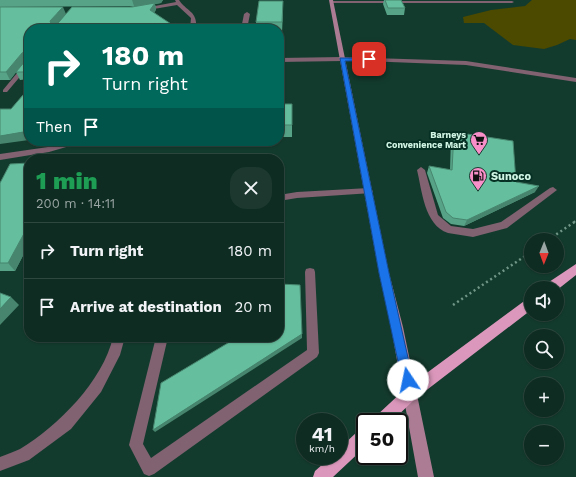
<!DOCTYPE html>
<meta charset="utf-8">
<style>
body{margin:0;font-family:"Work Sans",sans-serif;background:#1c382f;color:#f1f3f6;height:100vh;display:flex;flex-direction:column;font-size:15px;white-space:nowrap}
*{box-sizing:border-box;margin:0}
p{font-size:13px;color:#9ba7a5}
.icon{flex:none;width:22px;height:22px;fill:none;stroke:currentColor;stroke-width:2;stroke-linecap:round;stroke-linejoin:round}
.map{position:relative;flex:1;overflow:hidden}
.details{position:absolute;left:24px;top:154px;width:260px;height:188px;display:flex;flex-direction:column;background:#0e2c22;border-radius:16px;box-shadow:0 1px 3px #0004,0 0 0 1px #2e4840}
.details>*{flex:none}
.top-card{position:absolute;left:24px;top:24px;width:260px;height:122px;border-radius:16px;box-shadow:0 1px 3px #0004,0 0 0 1px #2e4840;background:#00695c;color:#fff;overflow:hidden}
.needle{width:26px;rotate:181deg}
.fabs{position:absolute;left:524px;top:233px;display:grid;gap:8px}
.fabs a{display:grid;place-items:center;width:40px;height:40px;border-radius:50%;background:#0e2c22;box-shadow:0 1px 3px #0004,0 0 0 1px #2e4840;font-size:20px}
.speed{position:absolute;left:296px;top:413px;display:flex;gap:8px;font-size:20px;font-weight:700;text-align:center}
.speed>*{display:grid;place-content:center;width:52px;height:52px;border-radius:50%;background:#0e2c22;box-shadow:0 1px 3px #0004,0 0 0 1px #2e4840;line-height:1}
.speed small{font-size:10px;font-weight:400}
.speed .limit{border:2px solid #111;border-radius:6px;background:#fff;color:#111}
.pin{position:absolute;display:grid;place-items:center;width:34px;height:34px;color:#fff;margin:-17px;border-radius:8px;box-shadow:0 2px 6px #0006}
.me{position:absolute;width:44px;margin:-22px;rotate:349deg;stroke-linejoin:round;filter:drop-shadow(0 0 3px #0008)}
.turn{display:flex;align-items:center;gap:14px;height:84px;padding:0 12px;font-size:18px}
.turn .icon{width:52px;height:52px;stroke-width:2.5}
.turn b{display:block;font-size:28px;line-height:34px}
.then{display:flex;align-items:center;height:38px;padding:0 12px;background:#0003;gap:8px;font-size:15px}
.round{display:grid;place-items:center;flex:none;width:42px;height:42px;border-radius:16px;background:#1c382f}
.summary{display:flex;align-items:center;justify-content:space-between;height:68px;padding:0 12px}
h1{font-size:24px;font-weight:800;line-height:30px;color:#1e9e55}
ul{padding:0;list-style:none}
li{display:flex;align-items:center;gap:12px;height:56px;padding:0 12px;border-top:1px solid #2e4840}
li div{flex:1}
li b{display:block;font-size:15px}
li em{font-style:normal}
.map>svg:first-child{display:block}
</style>
<div class="map">
<svg width="576" height="477" viewBox="0 0 576 477">
<rect width="100%" height="100%" fill="#133b2d"/>
<path fill="#4c4900" d="M 532,0 L 576,0 L 576,40 L 570,39 L 557,45 L 544,49 L 513,45 L 484,23 L 464,23 L 463,17 L 491,10 L 525,6 Z"/>
<g fill="none" stroke-linecap="round" stroke-linejoin="round">
<path stroke="#709687" stroke-width="2" stroke-dasharray="1.5 2.5" stroke-linecap="butt" d="M 574,222 L 576,221"/>
<path stroke="#709687" stroke-width="2.5" stroke-dasharray="2 3" stroke-linecap="butt" d="M 548,240 L 576,221
M 453,305 L 531,252"/>
<path fill="#806271" fill-rule="evenodd" d="M 247,12 L 250,14 L 247,29 L 241,29 L 244,14 Z
M 279,40 L 284,41 L 285,42 L 279,44 Z
M 342,57 L 466,61 L 576,78 L 576,82 L 466,65 L 340,60 L 340,58 Z
M 421,167 L 425,170 L 438,215 L 451,226 L 473,229 L 501,222 L 550,188 L 553,187 L 557,190 L 507,228 L 473,237 L 448,233 C 424,225 422,190 417,170 Z
M 369,188 L 373,191 L 372,193 L 297,198 L 279,201 L 279,195 L 297,192 Z
M 310,268 L 314,269 L 315,272 L 319,353 L 317,357 L 154,474 L 149,476 L 144,474 L 129,445 L 156,337 L 168,337 L 143,444 L 151,458 L 307,350 L 305,272 L 306,269 Z
M 113,337 L 125,337 L 120,355 L 101,392 L 71,429 L 29,460 L 0,471 L 0,457 C 7,454 14,452 20,449 C 58,426 103,381 113,337 Z"/>
<path fill="#806271" fill-rule="evenodd" d="M 175,0 L 179,0 C 187,12 198,11 196,29 L 190,29 L 191,18 L 177,5 L 142,11 L 139,9 L 176,2 Z
M 332,1 L 512,1 L 514,2 L 512,3 L 330,3 Z
M 279,58 L 342,57 L 345,59 L 342,61 L 279,62 Z
M 29,60 L 29,66 L 7,92 L 3,92 L 3,90 L 27,61 Z
M 68,141 L 81,141 L 80,143 L 49,152 L 0,160 L 0,154 L 48,147 Z"/>
<path fill="#ac7c94" fill-rule="evenodd" d="M 329,0 L 333,0 L 389,273 L 403,327 L 434,477 L 418,477 L 391,327 L 379,273 Z"/>
<path fill="#dc98bc" fill-rule="evenodd" d="M 576,264 L 576,275 L 557,290 L 557,288 L 544,288 L 546,284 Z
M 531,298 L 531,310 L 415,399 L 391,422 L 372,422 L 375,417 L 405,389 L 527,299 Z
M 365,428 L 365,447 L 333,477 L 313,477 L 315,471 L 332,456 L 339,456 L 339,449 L 359,430 Z"/>
</g>
<path fill="#57a387" fill-rule="evenodd" d="M 0,0 L 163,0 L 161,3 L 155,4 L 156,10 L 29,29 L 29,79 L 20,80 L 16,72 L 10,80 L 0,80 ZM 134,6 L 57,23 L 66,14 L 0,7 Z
M 384,0 L 401,0 L 405,8 L 404,15 L 387,15 L 383,4 Z
M 283,11 L 282,33 L 279,33 L 279,29 L 256,29 L 256,22 Z
M 279,104 L 292,104 L 292,137 L 279,137 Z
M 454,132 L 516,182 L 535,192 L 464,226 L 451,224 L 443,218 L 427,173 L 429,166 L 450,170 L 451,138 Z
M 29,163 L 29,244 L 15,271 L 0,271 L 0,183 Z"/>
<path fill="#47856e" d="M 132,0 L 163,0 L 161,3 L 155,4 L 156,10 L 152,17 L 134,6 Z
M 63,7 L 66,14 L 53,28 L 50,21 Z
M 174,26 L 175,29 L 166,29 Z
M 26,51 L 29,58 L 26,60 L 10,80 L 6,72 L 22,53 Z
M 29,131 L 29,140 L 0,144 L 0,136 Z
M 539,186 L 535,192 L 464,226 L 467,220 Z
M 27,228 L 29,231 L 29,244 L 15,271 L 8,263 Z
M 11,297 L 19,305 L 0,325 L 0,309 Z
M 302,334 L 302,338 L 155,432 L 153,430 Z"/>
<path fill="#65be9d" stroke="#47856e" d="M 385,0 L 401,0 L 405,8 L 388,8 Z
M 259,1 L 283,1 L 282,22 L 256,22 Z
M 155,3 L 150,10 L 174,26 L 166,29 L 29,29 L 29,72 L 16,72 L 26,60 L 26,51 L 22,53 L 6,72 L 0,72 L 0,7 L 63,7 L 50,21 L 51,24 L 58,23 L 72,7 L 132,7 Z
M 29,88 L 29,131 L 0,136 L 0,109 L 11,109 Z
M 279,104 L 292,104 L 292,125 L 279,125 Z
M 454,132 L 513,141 L 516,182 L 539,186 L 467,220 L 453,218 L 446,212 L 429,166 L 452,170 Z
M 29,163 L 29,228 L 27,228 L 8,263 L 0,263 L 0,183 L 10,164 Z
M 279,284 L 300,285 L 302,334 L 153,430 L 161,383 L 238,337 L 279,337 Z
M 0,293 L 11,297 L 0,309 Z"/>
<path fill="#1a73e8" stroke="#114b97" d="M 340,58 L 369,58 L 372,59 L 369,61 L 345,61 L 389,273 L 413,380 L 412,385 L 408,386 L 403,385 L 402,380 L 379,273 Z"/>
<defs>
<symbol id="supermarket-pin" viewBox="-11 -11 22 30"><path d="M0 17L-7.5 6A9.5 9.5 0 1 1 7.5 6Z" fill="#f98fc9" stroke="#063023"/><path d="M-6-5.5h2.5l.6 2H6L4.5 2H-2.5L-4.4-4H-6ZM-1.5 3.2a1.3 1.3 0 1 0 .1 0ZM3 3.2a1.3 1.3 0 1 0 .1 0Z" fill="#111"/></symbol>
<symbol id="fuel-pin" viewBox="-11 -11 22 30"><path d="M0 17L-7.5 6A9.5 9.5 0 1 1 7.5 6Z" fill="#f98fc9" stroke="#063023"/><path d="M-5.5-6h7V0h2V4h1.3V-2.5L3-4.5l.8-.8L6-3V5H2.5V1h-1V6h-7ZM-4.2-4.7v3.2H.2V-4.7Z" fill="#111"/></symbol>
</defs>
<g fill-rule="evenodd">
<use href="#supermarket-pin" x="469" y="130" width="20" height="27"/>
<use href="#fuel-pin" x="468" y="166" width="20" height="27"/>
</g>
<g text-anchor="middle" dominant-baseline="central" stroke-width="4" stroke-linejoin="round" paint-order="stroke">
<g font-size="9" font-weight="bold" fill="#d1f5e5" stroke="#063023" text-anchor="end">
<text x="466" y="135">Barneys<tspan x="466" dy="10">Convenience Mart</tspan></text>
</g>
<g font-size="11" font-weight="bold" fill="#d1f5e5" stroke="#063023" text-anchor="start">
<text x="491" y="176">Sunoco</text>
</g>
</g>
</svg>
<div class="fabs">
<a><svg class="needle" viewBox="-14 -14 28 28"><path d="M0-13l5 13h-10z" fill="#e53935"/><path d="M0 13l5-13h-10z" fill="#9ba7a5"/></svg></a>
<a><svg class="icon" aria-label="sound" viewBox="0 0 24 24"><path d="M4 9h4l5-4v14l-5-4H4zM17 9q2 3 0 6"/></svg></a>
<a><svg class="icon" aria-label="search" viewBox="0 0 24 24"><circle cx="10" cy="10" r="6"/><path d="M15 15l6 6"/></svg></a>
<a>+</a>
<a>−</a>
</div>
<div class="speed"><div>41<small>km/h</small></div><div class="limit">50</div></div>
<div class="pin" style="left:369px;top:59px;background:#d93025"><svg class="icon" aria-label="arrive" viewBox="0 0 24 24"><path d="M6 21V4h12l-3 4 3 4H6"/></svg></div>
<svg class="me" style="left:408px;top:380px" viewBox="-20 -20 40 40"><circle r="19" fill="#fff"/><path d="M0-13L10 11 0 6-10 11z" fill="#1a73e8"/></svg>
<div class="top-card">
<div class="turn"><svg class="icon" aria-label="right" viewBox="0 0 24 24"><path d="M7 20v-9h11M14 6l5 5-5 5"/></svg><div><b>180 m</b>Turn right</div></div>
<div class="then">Then<svg class="icon" aria-label="arrive" viewBox="0 0 24 24"><path d="M6 21V4h12l-3 4 3 4H6"/></svg></div>
</div>
<section class="details">
<div class="summary"><div><h1>1 min</h1><p>200 m · 14:11</p></div><a class="round"><svg class="icon" aria-label="close" viewBox="0 0 24 24"><path d="M6 6l12 12M18 6L6 18"/></svg></a></div>
<ul>
<li><svg class="icon" aria-label="right" viewBox="0 0 24 24"><path d="M7 20v-9h11M14 6l5 5-5 5"/></svg><div><b>Turn right</b></div><em>180 m</em></li>
<li><svg class="icon" aria-label="arrive" viewBox="0 0 24 24"><path d="M6 21V4h12l-3 4 3 4H6"/></svg><div><b>Arrive at destination</b></div><em>20 m</em></li>
</ul>
</section>
</div>
